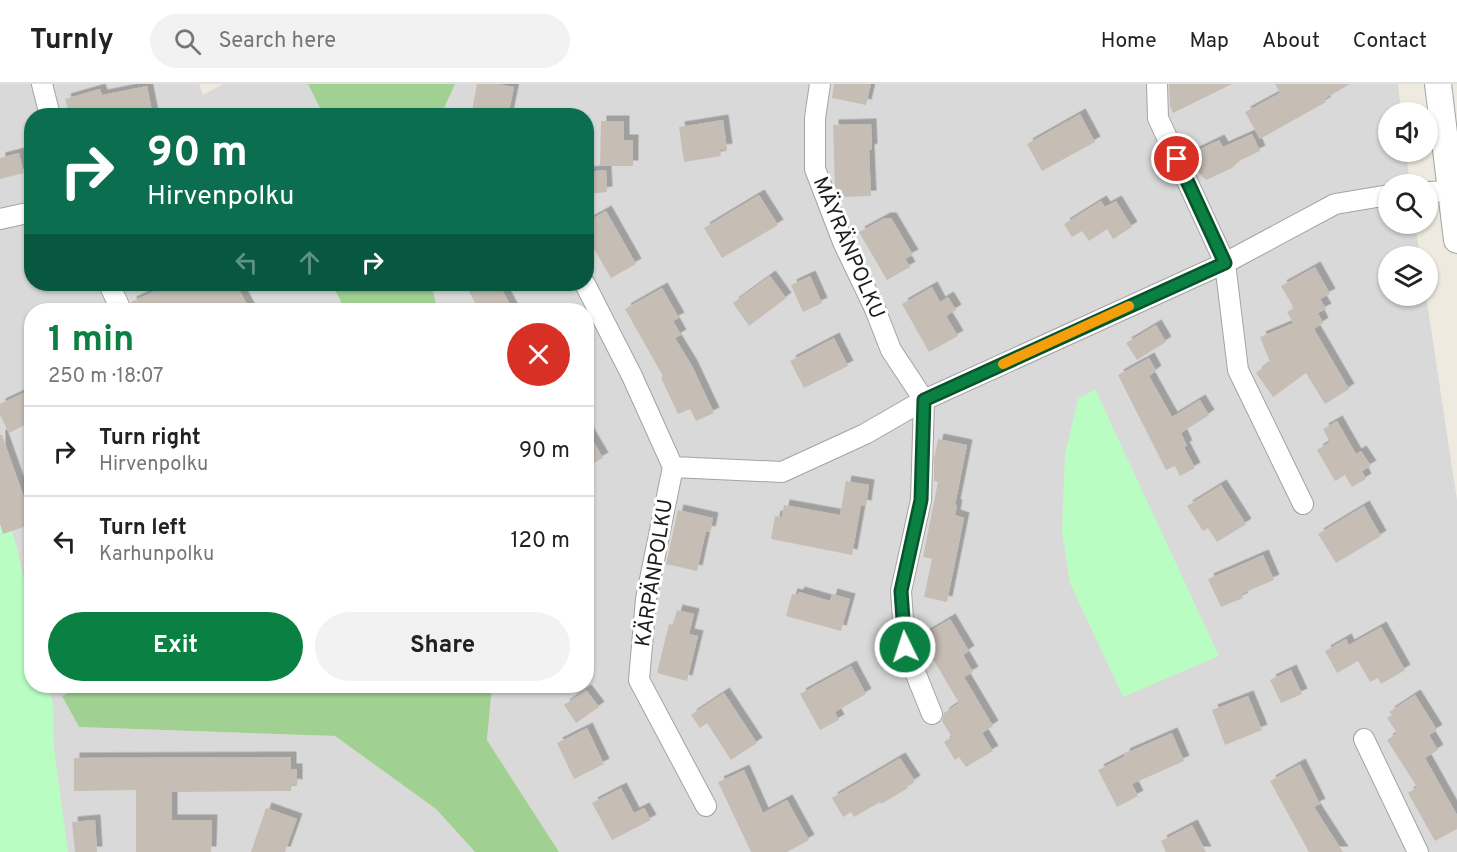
<!DOCTYPE html>
<meta charset="utf-8">
<style>
body{margin:0;font-family:Overpass,sans-serif;background:#f2f2f2;color:#222;height:100vh;display:flex;flex-direction:column;font-size:22px;white-space:nowrap}
*{box-sizing:border-box;margin:0}
p{font-size:20px;color:#767676}
.icon{flex:none;width:33px;height:33px;fill:none;stroke:currentColor;stroke-width:2;stroke-linecap:round;stroke-linejoin:round}
.map{position:relative;flex:1;overflow:hidden}
.sheet{position:absolute;left:24px;top:219px;width:570px;height:390px;display:flex;flex-direction:column;background:#fff;border-radius:24px;box-shadow:0 2px 4px #0004}
.sheet>*{flex:none}
.top-card{position:absolute;left:24px;top:24px;width:570px;height:183px;border-radius:24px;box-shadow:0 2px 4px #0004;background:#0b6e4f;color:#fff;overflow:hidden}
.buttons{position:absolute;left:1378px;top:18px;display:grid;gap:12px}
.buttons a{display:grid;place-items:center;width:60px;height:60px;border-radius:50%;background:#fff;box-shadow:0 2px 4px #0004;font-size:30px}
.pin{position:absolute;display:grid;place-items:center;width:51px;height:51px;color:#fff;margin:-26px;border:3px solid #fff;border-radius:50%;box-shadow:0 2px 6px #0007}
.me{position:absolute;width:66px;margin:-33px;rotate:356deg;stroke-linejoin:round;filter:drop-shadow(0 0 4px #0008)}
.turn{display:flex;align-items:center;gap:21px;height:126px;padding:0 24px;font-size:27px}
.turn .icon{width:78px;height:78px;stroke-width:2.5}
.turn b{display:block;font-size:42px;line-height:51px}
.lanes{display:flex;align-items:center;height:57px;padding:0 24px;background:#0003;justify-content:center;gap:30px;direction:ltr}
.lanes .off{opacity:.35}
.round{display:grid;place-items:center;flex:none;width:63px;height:63px;border-radius:32px;background:#f2f2f2}
.headline{display:flex;align-items:center;justify-content:space-between;height:102px;padding:0 24px}
h1{font-size:36px;font-weight:700;line-height:45px;color:#0b8043}
.cta{display:flex;gap:12px;margin-top:auto;padding:12px 24px}
.cta a{flex:1;height:69px;border-radius:36px;background:#0b8043;color:#fff;font-size:24px;font-weight:700;line-height:69px;text-align:center}
.cta a+a{background:#f2f2f2;color:#222}
ul{padding:0;list-style:none}
li{display:flex;align-items:center;gap:18px;height:90px;padding:0 24px;border-top:2px solid #e0e0e0}
li div{flex:1}
li b{display:block;font-size:22px}
li em{font-style:normal}
header{display:flex;align-items:center;gap:36px;box-sizing:border-box;height:84px;padding:0 30px;background:#fff;border-bottom:2px solid #e0e0e0}
header strong{font-size:28px}
nav{display:flex;gap:33px;margin-inline-start:auto;font-size:21px}
.search{width:420px;height:54px;background:#f2f2f2;display:flex;align-items:center;gap:15px;box-sizing:border-box;padding:0 21px;border-radius:33px;color:#767676;font-size:22px}
.map>svg:first-child{display:block}
</style>
<header>
<strong>Turnly</strong>
<div class="search"><svg class="icon" aria-label="search" viewBox="0 0 24 24"><circle cx="10" cy="10" r="6"/><path d="M15 15l6 6"/></svg>Search here</div>
<nav><a>Home</a><a>Map</a><a>About</a><a>Contact</a></nav>
</header>
<div class="map">
<svg width="1457" height="768" viewBox="0 0 1457 768">
<defs>
<filter id="shadow"><feDropShadow dx="5.5" dy="-5.5" stdDeviation="0" flood-color="#0004"/></filter>
</defs>
<rect width="100%" height="100%" fill="#eeeae0"/>
<path fill="#dad9d9" d="M 0,0 L 199,0 L 203,11 L 223,0 L 308,0 L 324,31 L 32,32 L 32,200 L 332,200 L 345,226 L 32,226 L 32,602 L 81,602 L 62,612 L 79,643 L 335,652 L 436,725 L 475,768 L 0,768 Z
M 455,0 L 1398,0 L 1401,28 L 1389,28 L 1389,68 L 1406,68 L 1410,100 L 1389,100 L 1389,140 L 1415,140 L 1420,172 L 1389,172 L 1389,212 L 1426,212 L 1457,416 L 1457,768 L 559,768 L 487,656 L 492,602 L 586,602 L 586,226 L 437,226 L 432,200 L 586,200 L 586,32 L 441,31 Z"/>
<path fill="#a0d192" d="M 308,0 L 455,0 L 441,31 L 324,32 Z
M 332,200 L 432,200 L 437,226 L 345,226 Z
M 81,602 L 492,602 L 487,656 L 559,768 L 475,768 L 436,725 L 335,652 L 79,643 L 62,612 Z"/>
<path fill="#b9fdc2" d="M 1095,305 L 1219,572 L 1123,613 L 1070,499 L 1062,447 L 1065,370 L 1078,315 Z
M 0,411 L 17,464 L 31,527 L 32,602 L 49,602 L 53,621 L 54,665 L 68,768 L 0,768 Z"/>
<path fill="#c6bdb4" filter="url(#shadow)" d="M 477,0 L 498,0 L 514,3 L 508,32 L 471,32 Z
M 834,0 L 871,0 L 866,21 L 832,14 Z
M 1169,0 L 1232,0 L 1173,29 L 1170,22 Z
M 1275,0 L 1350,0 L 1324,15 L 1326,18 L 1260,55 L 1245,28 L 1280,9 Z
M 147,2 L 153,32 L 70,32 L 65,15 L 100,5 L 102,11 Z
M 1080,30 L 1095,58 L 1042,87 L 1027,60 Z
M 723,36 L 727,65 L 720,66 L 721,72 L 684,78 L 679,43 Z
M 601,37 L 624,37 L 624,56 L 633,56 L 633,82 L 600,82 Z
M 871,40 L 872,65 L 869,66 L 871,112 L 838,113 L 835,104 L 833,41 Z
M 1252,50 L 1260,67 L 1239,77 L 1232,84 L 1206,96 L 1195,85 L 1188,71 L 1219,56 L 1223,63 Z
M 19,69 L 24,89 L 0,95 L 0,74 Z
M 606,86 L 607,108 L 586,110 L 586,88 Z
M 759,111 L 778,141 L 722,174 L 704,144 Z
M 1101,117 L 1105,123 L 1116,117 L 1132,143 L 1113,155 L 1107,145 L 1089,157 L 1082,147 L 1072,153 L 1064,140 Z
M 606,127 L 636,180 L 611,194 L 586,151 L 586,138 Z
M 885,134 L 891,134 L 913,171 L 905,175 L 910,183 L 887,196 L 859,148 Z
M 1315,183 L 1330,210 L 1320,215 L 1326,225 L 1318,229 L 1323,239 L 1314,245 L 1349,305 L 1325,320 L 1306,289 L 1273,313 L 1256,289 L 1270,278 L 1260,253 L 1293,239 L 1287,228 L 1294,224 L 1281,202 Z
M 770,192 L 786,214 L 749,242 L 733,219 Z
M 810,192 L 822,219 L 803,228 L 791,201 Z
M 170,200 L 236,200 L 250,226 L 133,226 L 131,218 Z
M 465,200 L 499,200 L 513,226 L 479,226 Z
M 932,203 L 940,218 L 948,213 L 956,226 L 946,232 L 958,252 L 929,268 L 902,220 Z
M 662,204 L 679,234 L 673,237 L 681,251 L 675,254 L 692,282 L 714,329 L 696,337 L 690,325 L 678,330 L 661,294 L 663,292 L 625,225 Z
M 1156,241 L 1166,258 L 1137,276 L 1126,259 Z
M 834,254 L 848,282 L 804,304 L 790,277 Z
M 1149,274 L 1156,287 L 1149,292 L 1172,333 L 1200,316 L 1209,331 L 1181,349 L 1187,362 L 1184,363 L 1195,384 L 1180,392 L 1175,382 L 1166,386 L 1118,291 Z
M 32,305 L 32,337 L 9,349 L 0,331 L 0,320 Z
M 1337,337 L 1356,370 L 1361,367 L 1371,382 L 1362,387 L 1366,395 L 1352,403 L 1345,391 L 1335,397 L 1317,366 L 1330,358 L 1323,345 Z
M 586,345 L 603,374 L 586,383 Z
M 0,351 L 2,351 L 32,436 L 32,440 L 3,450 L 0,440 Z
M 938,355 L 967,361 L 955,421 L 957,421 L 955,431 L 964,434 L 947,518 L 924,513 L 932,475 L 923,473 L 938,398 L 934,397 L 934,374 Z
M 846,397 L 869,401 L 866,422 L 861,421 L 852,471 L 771,455 L 775,432 L 782,433 L 784,421 L 840,431 Z
M 1221,401 L 1246,440 L 1217,458 L 1208,444 L 1203,447 L 1187,422 Z
M 1364,422 L 1381,452 L 1336,479 L 1318,450 Z
M 678,426 L 713,434 L 710,448 L 706,447 L 697,487 L 666,480 Z
M 1263,471 L 1274,496 L 1241,510 L 1243,514 L 1221,523 L 1208,495 Z
M 799,508 L 830,517 L 832,510 L 850,515 L 841,547 L 786,532 L 792,510 L 798,511 Z
M 677,526 L 694,530 L 689,550 L 698,552 L 687,597 L 657,589 L 669,540 L 673,541 Z
M 950,535 L 969,567 L 963,571 L 973,588 L 964,593 L 993,642 L 982,649 L 993,667 L 966,683 L 959,673 L 955,676 L 944,658 L 952,653 L 942,637 L 944,629 L 959,619 L 920,553 Z
M 1381,543 L 1405,586 L 1381,600 L 1378,594 L 1370,598 L 1358,577 L 1337,589 L 1325,567 L 1346,555 L 1349,561 Z
M 851,582 L 866,610 L 835,628 L 839,636 L 820,646 L 800,610 Z
M 1291,586 L 1302,610 L 1281,619 L 1270,596 Z
M 586,606 L 599,623 L 576,639 L 564,621 Z
M 724,609 L 757,659 L 731,676 L 707,639 L 700,644 L 691,631 Z
M 1415,611 L 1437,646 L 1429,651 L 1438,666 L 1425,674 L 1457,731 L 1457,745 L 1435,757 L 1408,709 L 1417,703 L 1387,656 L 1397,649 L 1387,634 L 1392,631 L 1389,628 Z
M 1248,612 L 1262,646 L 1225,661 L 1212,626 Z
M 587,644 L 604,680 L 574,695 L 557,659 Z
M 1172,649 L 1184,677 L 1132,700 L 1138,712 L 1117,723 L 1098,686 L 1125,672 L 1124,670 Z
M 291,673 L 291,685 L 297,685 L 297,701 L 292,700 L 291,707 L 172,708 L 172,736 L 212,736 L 211,768 L 136,768 L 136,706 L 74,707 L 74,674 Z
M 900,674 L 915,697 L 907,702 L 908,704 L 881,720 L 880,718 L 854,733 L 851,728 L 843,733 L 832,714 Z
M 1300,680 L 1320,720 L 1314,723 L 1343,768 L 1309,768 L 1270,697 Z
M 744,686 L 763,729 L 787,716 L 809,756 L 787,768 L 751,768 L 718,698 Z
M 621,704 L 634,729 L 644,724 L 651,736 L 612,756 L 592,719 Z
M 266,724 L 297,735 L 285,768 L 251,768 Z
M 95,736 L 97,768 L 75,768 L 72,738 Z
M 1192,741 L 1206,768 L 1166,768 L 1161,757 Z"/>
<g fill="none" stroke-linecap="round" stroke-linejoin="round">
<defs>
<path id="minor" d="M 42,0 L 50,32
M 820,0 L 815,34 L 815,85 L 843,158 L 875,225 L 891,266 L 924,316 L 921,416 L 901,507 L 905,563 L 932,630
M 1157,0 L 1158,34 L 1225,179 L 1238,286 L 1303,420
M 1428,108 L 1450,107
M 0,135 L 32,128
M 109,200 L 121,226
M 585,200 L 632,292 L 673,383
M 673,383 L 782,388 L 865,350 L 924,316 L 1225,179 L 1335,120 L 1389,111
M 673,383 L 646,515 L 639,596 L 706,722
M 1364,655 L 1418,768"/>
<path id="tertiary" d="M 1438,0 L 1457,156"/>
</defs>
<use href="#minor" stroke="#a3a3a3" stroke-width="22"/>
<use href="#tertiary" stroke="#a3a3a3" stroke-width="28"/>
<use href="#minor" stroke="#fff" stroke-width="20"/>
<use href="#tertiary" stroke="#fff" stroke-width="26"/>
</g>
<g fill="none" stroke-linecap="round" stroke-linejoin="round">
<defs>
<path id="route" d="M 905,563 L 901,507 L 921,416 L 924,316 L 1225,179 L 1177,75"/>
</defs>
<use href="#route" stroke="#07532c" stroke-width="15"/>
<use href="#route" stroke="#0b8043" stroke-width="10"/>
<path stroke="#f59e0b" stroke-width="10" d="M 1003,280 L 1129,222"/>
</g>
<g text-anchor="middle" dominant-baseline="central" stroke-width="6" stroke-linejoin="round" paint-order="stroke">
<g font-size="21" fill="#1c1c1c" stroke="#fff">
<text transform="translate(848 164) rotate(67)">MÄYRÄNPOLKU</text>
<text transform="translate(655 489) rotate(-81)">KÄRPÄNPOLKU</text>
</g>
</g>
</svg>
<div class="buttons">
<a><svg class="icon" aria-label="sound" viewBox="0 0 24 24"><path d="M4 9h4l5-4v14l-5-4H4zM17 9q2 3 0 6"/></svg></a>
<a><svg class="icon" aria-label="search" viewBox="0 0 24 24"><circle cx="10" cy="10" r="6"/><path d="M15 15l6 6"/></svg></a>
<a><svg class="icon" aria-label="layers" viewBox="0 0 24 24"><path d="M12 4l9 5-9 5-9-5zM3 14l9 5 9-5"/></svg></a>
</div>
<div class="pin" style="left:1177px;top:75px;background:#d93025"><svg class="icon" aria-label="arrive" viewBox="0 0 24 24"><path d="M6 21V4h12l-3 4 3 4H6"/></svg></div>
<svg class="me" style="left:905px;top:563px" viewBox="-20 -20 40 40"><circle r="17" fill="#0b8043" stroke="#fff" stroke-width="3"/><path d="M0-11L8 9 0 5-8 9z" fill="#fff"/></svg>
<div class="top-card">
<div class="turn"><svg class="icon" aria-label="right" viewBox="0 0 24 24"><path d="M7 20v-9h11M14 6l5 5-5 5"/></svg><div><b>90 m</b>Hirvenpolku</div></div>
<div class="lanes"><svg class="icon off" aria-label="left" viewBox="0 0 24 24"><path d="M17 20v-9H6M10 6l-5 5 5 5"/></svg><svg class="icon off" aria-label="ahead" viewBox="0 0 24 24"><path d="M12 20V5M6 11l6-6 6 6"/></svg><svg class="icon" aria-label="right" viewBox="0 0 24 24"><path d="M7 20v-9h11M14 6l5 5-5 5"/></svg></div>
</div>
<section class="sheet">
<div class="headline"><div><h1>1 min</h1><p>250 m · 18:07</p></div><a class="round" style="background:#d93025;color:#fff"><svg class="icon" aria-label="close" viewBox="0 0 24 24"><path d="M6 6l12 12M18 6L6 18"/></svg></a></div>
<ul>
<li><svg class="icon" aria-label="right" viewBox="0 0 24 24"><path d="M7 20v-9h11M14 6l5 5-5 5"/></svg><div><b>Turn right</b><p>Hirvenpolku</p></div><em>90 m</em></li>
<li><svg class="icon" aria-label="left" viewBox="0 0 24 24"><path d="M17 20v-9H6M10 6l-5 5 5 5"/></svg><div><b>Turn left</b><p>Karhunpolku</p></div><em>120 m</em></li>
</ul>
<div class="cta"><a>Exit</a><a>Share</a></div>
</section>
</div>
